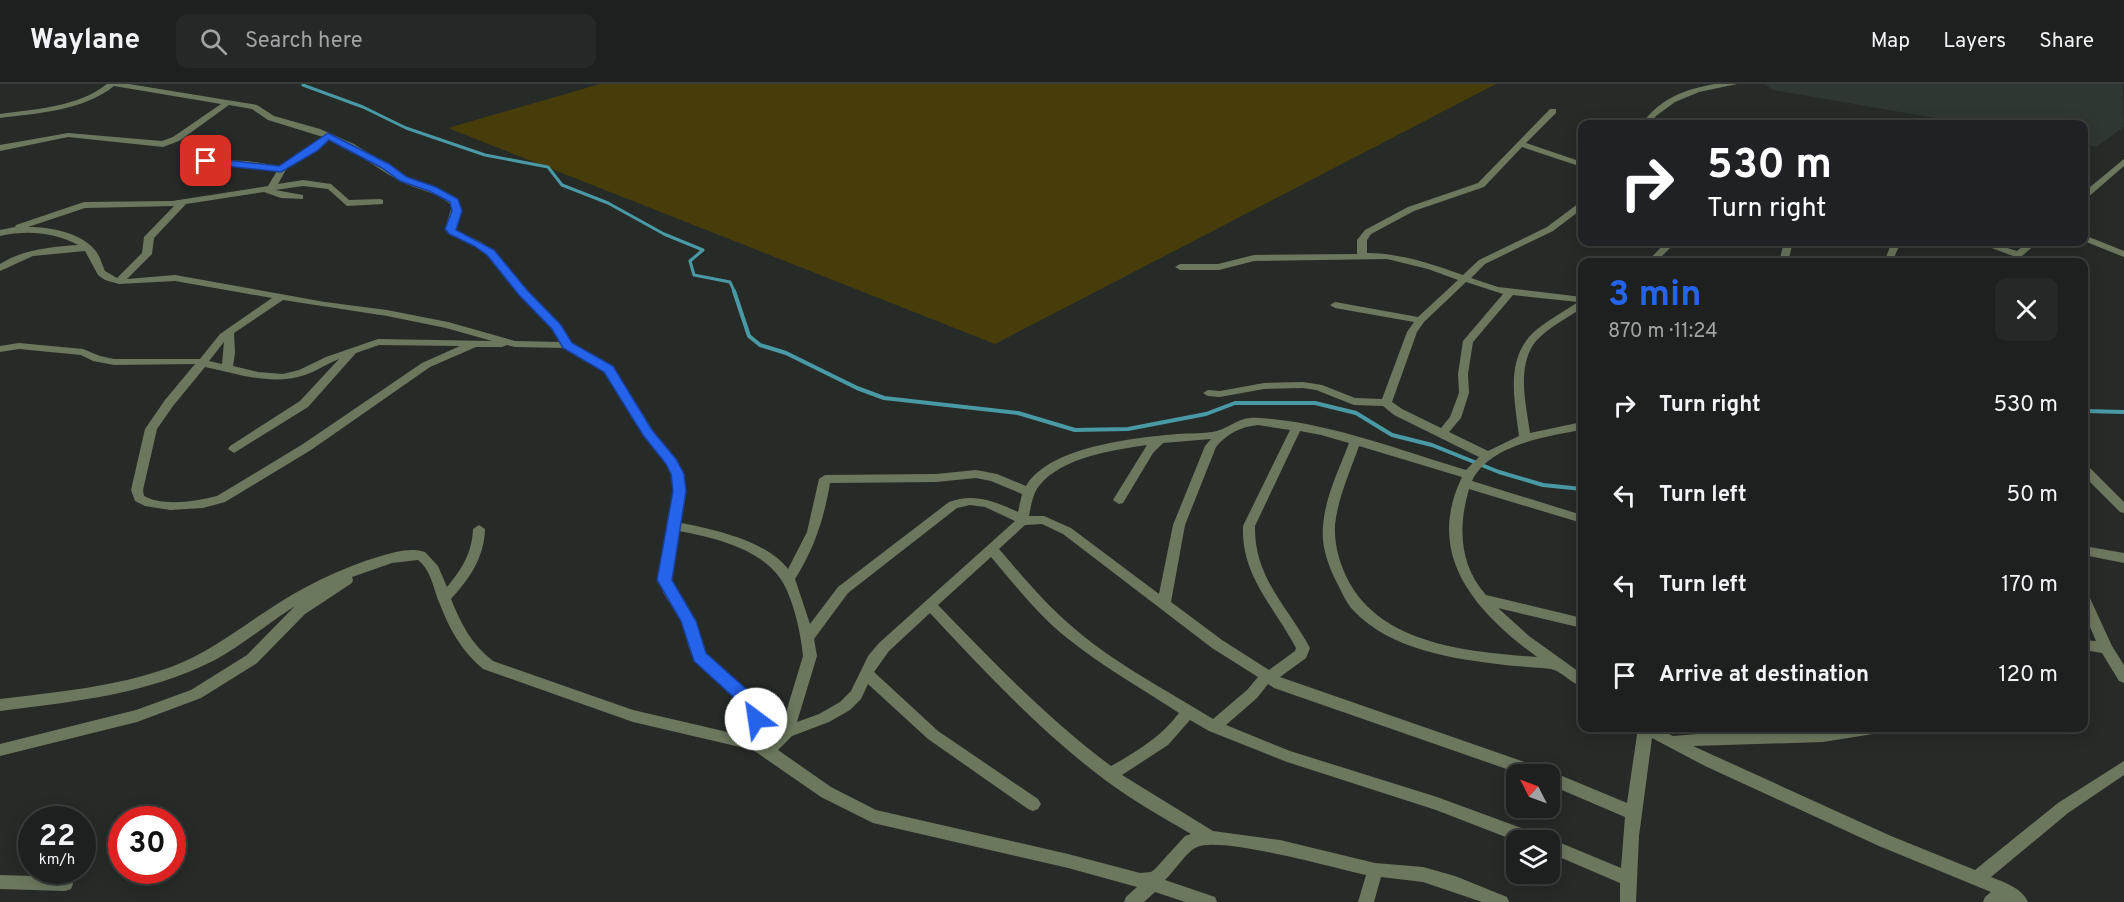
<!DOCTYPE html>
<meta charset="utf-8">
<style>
body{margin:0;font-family:Overpass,sans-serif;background:#252827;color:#f1f3f6;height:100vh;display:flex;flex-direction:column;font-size:22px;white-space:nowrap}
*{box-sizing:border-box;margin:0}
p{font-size:20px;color:#a0a3a4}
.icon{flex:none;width:33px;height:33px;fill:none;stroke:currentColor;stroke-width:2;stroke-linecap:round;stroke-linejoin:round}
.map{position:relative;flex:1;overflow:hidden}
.details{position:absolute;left:1578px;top:174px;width:510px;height:474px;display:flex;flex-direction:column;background:#1d201e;border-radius:12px;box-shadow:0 3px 15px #0003,0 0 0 2px #3b3e3c}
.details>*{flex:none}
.hud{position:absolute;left:1578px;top:36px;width:510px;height:126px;border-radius:12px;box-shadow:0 3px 15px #0003,0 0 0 2px #3b3e3c;background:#202124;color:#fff;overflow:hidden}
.needle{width:39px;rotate:312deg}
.buttons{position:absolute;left:1506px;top:680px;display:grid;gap:12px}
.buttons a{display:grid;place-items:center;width:54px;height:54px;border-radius:12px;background:#1d201e;box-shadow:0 3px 15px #0003,0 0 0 2px #3b3e3c;font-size:30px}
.speed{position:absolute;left:18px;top:722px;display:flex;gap:12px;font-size:30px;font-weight:700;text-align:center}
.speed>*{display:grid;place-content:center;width:78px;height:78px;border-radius:50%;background:#1d201e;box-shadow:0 3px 15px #0003,0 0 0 2px #3b3e3c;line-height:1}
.speed small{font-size:15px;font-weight:400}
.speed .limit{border:9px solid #d22;background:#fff;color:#111}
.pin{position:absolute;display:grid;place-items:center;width:51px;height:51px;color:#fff;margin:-26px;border-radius:12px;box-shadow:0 3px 9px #0006}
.me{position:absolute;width:66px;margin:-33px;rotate:329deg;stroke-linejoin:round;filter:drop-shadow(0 0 4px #0008)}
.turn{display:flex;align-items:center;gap:21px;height:126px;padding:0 30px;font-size:27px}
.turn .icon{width:78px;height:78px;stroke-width:2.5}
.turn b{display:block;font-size:42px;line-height:51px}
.round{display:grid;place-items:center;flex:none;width:63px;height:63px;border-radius:12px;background:#252827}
.head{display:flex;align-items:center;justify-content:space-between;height:102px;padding:0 30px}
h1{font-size:36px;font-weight:700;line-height:45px;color:#2563eb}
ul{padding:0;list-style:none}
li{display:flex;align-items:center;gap:18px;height:90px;padding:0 30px}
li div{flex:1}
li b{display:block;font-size:22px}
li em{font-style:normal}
header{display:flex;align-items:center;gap:36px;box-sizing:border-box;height:84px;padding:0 30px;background:#1d201e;border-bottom:2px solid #3b3e3c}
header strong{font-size:28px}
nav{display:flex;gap:33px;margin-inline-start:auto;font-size:21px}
.search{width:420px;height:54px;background:#252827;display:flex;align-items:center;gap:15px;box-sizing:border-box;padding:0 21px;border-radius:12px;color:#a0a3a4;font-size:22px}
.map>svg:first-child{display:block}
</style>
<header>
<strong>Waylane</strong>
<div class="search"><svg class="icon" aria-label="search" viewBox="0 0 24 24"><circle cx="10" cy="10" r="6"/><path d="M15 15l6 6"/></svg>Search here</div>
<nav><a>Map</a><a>Layers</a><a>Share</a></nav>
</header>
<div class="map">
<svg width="2124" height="818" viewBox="0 0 2124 818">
<rect width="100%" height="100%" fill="#272b28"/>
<path fill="#2e3731" d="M 1765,0 L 2123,0 L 2124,43 L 2096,63 L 2084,60 L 2084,40 L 1969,40 L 1773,6 Z"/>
<path fill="#463d0b" d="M 600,0 L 1496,0 L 995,260 L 448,44 Z"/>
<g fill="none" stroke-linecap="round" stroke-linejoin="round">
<path stroke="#499aa5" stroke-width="3" d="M 303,1 L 363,23 L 406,44 L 485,71 L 548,83 L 562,101 L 608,119 L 664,150 L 703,166 L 690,177 L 694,191 L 730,198 L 735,209"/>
<path stroke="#499aa5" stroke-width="4" d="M 734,207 L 749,252 L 760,261 L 786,269 L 857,304 L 884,314 L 1018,329 L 1075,346 L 1128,345 L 1206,330 L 1235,319 L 1315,319 L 1356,329 L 1392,351 L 1432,361 L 1499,388 L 1543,401 L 1582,405
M 2084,327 L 2124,328"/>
<path fill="#6c785e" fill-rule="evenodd" d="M 107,0 L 129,0 L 257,21 L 274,32 L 320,45 L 354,60 L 406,93 L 450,110 L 461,122 L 455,146 L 481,158 L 499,172 L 527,207 L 561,241 L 571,259 L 613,283 L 652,345 L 684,390 L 686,407 L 681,439 C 713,445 767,457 788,485 L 807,448 L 819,395 L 825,391 L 936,390 L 976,386 L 997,390 L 1026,402 C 1050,362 1134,354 1177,350 C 1190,349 1205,350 1217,347 C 1234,342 1238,332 1260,334 C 1331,339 1398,366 1466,386 L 1479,373 L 1394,331 L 1383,322 L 1354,321 L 1316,306 L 1303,304 L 1264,305 L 1220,313 L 1208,312 L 1203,309 L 1208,306 L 1220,307 L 1264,299 L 1303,298 L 1322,301 L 1355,314 L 1382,315 L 1407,248 L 1414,238 L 1335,224 L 1330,221 L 1335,218 L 1418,233 L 1458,196 L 1428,185 L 1387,175 L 1254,177 L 1219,186 L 1180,186 L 1175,183 L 1180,180 L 1218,180 L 1254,171 L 1357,170 L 1357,156 L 1365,146 L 1408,123 L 1478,99 L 1550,25 L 1556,25 L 1556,29 L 1526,59 L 1582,78 L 1582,83 L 1522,63 L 1484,103 L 1414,127 L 1371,150 L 1367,156 L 1367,169 C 1400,169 1432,180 1463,191 L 1479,176 L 1547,143 L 1579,119 L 1582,118 L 1582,125 L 1553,147 L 1485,180 L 1471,194 L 1498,203 L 1582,213 L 1582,224 C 1567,234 1549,243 1536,257 C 1516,282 1526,320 1530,349 L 1582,338 L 1582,346 C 1547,352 1489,361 1472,397 L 1582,431 L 1582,439 L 1469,405 C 1458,443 1459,480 1486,511 L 1582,534 L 1582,544 L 1498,524 L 1529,552 L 1582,590 L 1582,602 C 1571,600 1562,587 1551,585 C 1536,583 1520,583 1505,581 C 1454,575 1390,566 1353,526 C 1346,519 1342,508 1337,499 C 1328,481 1321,462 1323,442 C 1325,413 1339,386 1349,359 L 1321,351 L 1300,347 L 1255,442 C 1254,494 1287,521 1310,564 L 1306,574 L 1280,593 L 1545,685 L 1547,689 L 1555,689 L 1627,719 L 1638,644 L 1657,644 L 1673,652 L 1722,648 L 1880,644 L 1878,648 L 1873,650 L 1823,658 L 1693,662 L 1891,752 L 1975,786 L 2058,719 L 2124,677 L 2124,691 L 2068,729 L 1991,793 C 2004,798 2022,804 2028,818 L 1983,818 L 1985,813 L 1991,808 L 1879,762 L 1705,682 L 1652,654 L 1639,752 L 1636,818 L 1620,818 L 1620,799 L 1550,769 L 1550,756 L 1547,756 L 1550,755 L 1556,757 L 1621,784 L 1625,733 L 1550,701 L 1550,690 L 1521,690 L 1274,604 L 1268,600 L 1257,614 L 1226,641 L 1290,667 L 1437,713 L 1540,751 L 1542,756 L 1516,757 L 1436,726 L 1287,678 L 1209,647 L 1190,636 L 1168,661 L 1122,691 L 1213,747 L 1280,756 L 1375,779 L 1423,783 L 1455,792 L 1507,813 L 1509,818 L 1482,818 L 1423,798 L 1381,793 L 1374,818 L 1358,818 L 1366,791 C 1335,784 1221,752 1197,763 C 1187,767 1174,788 1165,796 L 1215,813 L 1217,818 L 1185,818 L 1155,808 L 1144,818 L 1124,818 L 1126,813 L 1137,803 L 1068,784 L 873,739 L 821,713 L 753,666 L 633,638 L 483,585 C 461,567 449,544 439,518 C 433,503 431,486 418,476 L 392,479 L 352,493 L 353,496 L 352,499 L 305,530 L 257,579 L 201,614 L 137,638 L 0,672 L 0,660 L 136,626 L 191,606 L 247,571 L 295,522 L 303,517 C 273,535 246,559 215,576 C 149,610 73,618 0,627 L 0,615 C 57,608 116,603 171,583 C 206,570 234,548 265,528 C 300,504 340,484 381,472 C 394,468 411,463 425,468 L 438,482 L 447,503 C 462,485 472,469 473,445 L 479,441 L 485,445 C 484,474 470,494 451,515 C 461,540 472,561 493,577 L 633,626 L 749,653 L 749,643 L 743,623 L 695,577 L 689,564 L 682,539 L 664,510 L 658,495 L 674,407 L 672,390 L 666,380 L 644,351 L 605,287 L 565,264 L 515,263 L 507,261 L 502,263 L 476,263 L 430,283 L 311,366 L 225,418 L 203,424 L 170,426 L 145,422 L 135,417 L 131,406 L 145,345 L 165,316 L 195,280 L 114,281 L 93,277 L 81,271 L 19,265 L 0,268 L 0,262 L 19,259 L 83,265 L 100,272 L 114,275 L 200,275 L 220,250 L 272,214 L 175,197 L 119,200 L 105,196 L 98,191 L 85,167 L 33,172 L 0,187 L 0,180 C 24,165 51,163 78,161 C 54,148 27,146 0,152 L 0,146 L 15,143 L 16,141 L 84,118 L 172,117 L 268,102 L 277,87 L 247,83 L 209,82 L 194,69 L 201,67 L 211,76 L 247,77 L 280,82 L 311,63 L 323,53 L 268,36 L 252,25 L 229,21 L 179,57 L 163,63 L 68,53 L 0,67 L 0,61 L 68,49 L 162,57 L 173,53 L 221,20 L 114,2 C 83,27 38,29 0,34 L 0,30 C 35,25 78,23 107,0 ZM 329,55 C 354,66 375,83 398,96 C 416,106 437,107 452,122 L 445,145 L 449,150 L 475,162 L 493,176 L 519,211 L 553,244 L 560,258 L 515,257 L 448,238 L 387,226 L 325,218 L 175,191 L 127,195 L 152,170 L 154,154 L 186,120 L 264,108 L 281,114 L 303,115 L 303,111 L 275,106 L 303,102 L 328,105 L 347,122 L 383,120 L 383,116 L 380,115 L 349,116 L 331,100 L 303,96 L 278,100 L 287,84 L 317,67 ZM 174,122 L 144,153 L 142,169 L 117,194 L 105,187 C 102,180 100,172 95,166 C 80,148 49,143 28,143 L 85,124 ZM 1466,198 L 1503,210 L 1463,257 L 1458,290 L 1459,309 L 1450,333 L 1441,344 L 1402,325 L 1392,318 L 1417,248 L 1424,238 ZM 1513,211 L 1578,218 C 1563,228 1548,236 1535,247 C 1504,275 1515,316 1519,352 L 1488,367 L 1449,348 L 1461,334 L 1469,309 L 1468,290 L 1473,258 ZM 283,216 L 387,232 L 446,244 L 492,257 L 378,255 L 326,273 L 299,286 L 283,290 L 258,288 L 233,282 L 235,269 L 234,249 ZM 224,258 L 222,280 L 209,277 ZM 379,261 L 460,262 L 422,279 L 303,360 L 217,412 C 197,417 164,423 144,412 L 143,406 L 157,345 L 173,322 L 205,283 C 238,290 272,302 305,291 C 317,287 328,279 339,275 L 300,317 L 230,362 L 228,365 L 234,369 L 308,323 L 356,269 ZM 1258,341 L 1290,346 L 1243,442 C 1241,492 1274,522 1296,564 L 1295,567 L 1269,586 L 1222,556 L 1171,518 L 1185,441 L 1216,363 C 1228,349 1240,343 1258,341 ZM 1211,355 L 1205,362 L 1173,441 L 1159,510 L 1071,444 L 1044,432 L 1029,432 C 1031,422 1033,409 1039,402 C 1062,373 1113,366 1147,361 L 1113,416 L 1119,420 L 1123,419 L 1153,369 L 1163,359 ZM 1359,362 L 1462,393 C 1424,472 1476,528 1537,573 C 1472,568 1384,562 1349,498 C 1340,481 1334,461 1335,441 C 1338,413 1350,388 1359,362 ZM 976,394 L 991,397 L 1022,410 L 1018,428 C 994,417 974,409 949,418 L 838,503 L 810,540 L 795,495 C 814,465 824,435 830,399 L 936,398 ZM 970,421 L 985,423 L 1015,437 L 879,559 L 868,572 L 851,607 L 840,618 L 819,630 L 797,638 L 817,572 L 814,555 L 848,509 L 957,424 ZM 1042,440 L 1063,450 L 1212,564 L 1258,593 L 1247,606 L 1213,635 C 1168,607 1114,579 1075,545 C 1046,521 1023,493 999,465 L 1025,441 ZM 679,447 C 711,453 754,463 776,489 C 792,506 801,549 803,572 L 781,645 L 766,659 L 763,658 L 760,630 L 753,616 L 705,569 L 696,539 L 672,501 L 670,491 ZM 991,473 C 1015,501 1038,531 1067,554 C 1102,582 1142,605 1179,629 C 1161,653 1136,668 1111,682 C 1048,635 993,578 938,521 ZM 930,529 C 985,588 1041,648 1105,696 C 1132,716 1162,733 1191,750 L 1185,752 L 1155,785 L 1151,788 L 1140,789 L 1068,770 L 876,726 L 831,703 L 778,666 L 792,652 L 829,638 L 850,626 L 861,615 L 868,600 L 928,655 L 1028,725 L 1033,727 L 1038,725 L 1041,720 L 1038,715 L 938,647 L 874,588 L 889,567 Z
M 1715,0 L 1737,0 L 1699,8 L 1675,18 L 1656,32 L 1650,40 L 1642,40 C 1659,15 1685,5 1715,0 Z
M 2124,75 L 2124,82 L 2087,114 L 2084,115 L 2084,108 Z
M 2084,151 L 2124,167 L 2124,173 L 2084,157 Z
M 1666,158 L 1676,158 L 1656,178 L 1647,178 Z
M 1784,158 L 1793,158 L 1788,178 L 1779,178 Z
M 1892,158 L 1901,158 L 1892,178 L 1884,178 Z
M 1976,158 L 1989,158 L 2017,167 L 2028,158 L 2038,158 L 2022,172 L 2019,178 L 2011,178 L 2013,172 Z
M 2084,381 L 2088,382 L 2124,418 L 2124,429 L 2120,428 L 2084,392 Z
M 2084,462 L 2124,469 L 2124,479 L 2084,471 Z
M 2084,511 L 2089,512 L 2112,562 L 2124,581 L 2124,599 L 2119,597 L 2102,569 L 2084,566 L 2084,556 L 2096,557 L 2084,529 Z
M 0,791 L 65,793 L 71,795 L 73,800 L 71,805 L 65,807 L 0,805 Z"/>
</g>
<path fill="#2563eb" stroke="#184099" stroke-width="1.5" d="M 328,49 L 389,80 L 407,93 L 436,103 L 458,115 L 462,127 L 456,146 L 494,166 L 527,206 L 561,241 L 572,259 L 613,282 L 652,346 L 676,375 L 684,390 L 686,407 L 672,496 L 696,537 L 706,569 L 753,611 L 764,635 L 761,640 L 756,642 L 750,640 L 741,620 L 694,577 L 681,537 L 657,496 L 673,407 L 671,390 L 666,380 L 643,351 L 604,288 L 563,264 L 552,245 L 519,211 L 487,171 L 474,162 L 449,150 L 445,145 L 452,127 L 450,118 L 429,107 L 400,97 L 382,84 L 329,56 L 317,67 L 281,88 L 206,80 L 201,77 L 206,74 L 279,82 Z"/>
</svg>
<div class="buttons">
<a><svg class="needle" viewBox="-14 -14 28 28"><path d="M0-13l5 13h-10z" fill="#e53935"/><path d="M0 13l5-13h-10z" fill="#a0a3a4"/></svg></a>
<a><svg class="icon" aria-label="layers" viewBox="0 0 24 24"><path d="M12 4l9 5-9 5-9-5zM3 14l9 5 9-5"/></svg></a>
</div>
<div class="speed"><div>22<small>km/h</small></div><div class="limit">30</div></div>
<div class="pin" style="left:206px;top:77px;background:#d93025"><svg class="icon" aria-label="arrive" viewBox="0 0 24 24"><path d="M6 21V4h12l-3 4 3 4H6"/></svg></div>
<svg class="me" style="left:756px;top:635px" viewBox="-20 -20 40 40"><circle r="19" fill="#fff"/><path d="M0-13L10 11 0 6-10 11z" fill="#2563eb"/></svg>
<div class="hud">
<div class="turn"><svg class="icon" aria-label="right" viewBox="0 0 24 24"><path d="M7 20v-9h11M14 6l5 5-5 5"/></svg><div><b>530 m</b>Turn right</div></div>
</div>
<section class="details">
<div class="head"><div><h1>3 min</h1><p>870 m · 11:24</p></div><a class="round"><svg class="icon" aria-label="close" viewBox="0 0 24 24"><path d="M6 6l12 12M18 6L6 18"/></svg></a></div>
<ul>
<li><svg class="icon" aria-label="right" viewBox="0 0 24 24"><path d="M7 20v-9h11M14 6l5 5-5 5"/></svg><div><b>Turn right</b></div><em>530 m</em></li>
<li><svg class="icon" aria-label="left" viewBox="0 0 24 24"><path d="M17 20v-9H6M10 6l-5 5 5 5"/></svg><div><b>Turn left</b></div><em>50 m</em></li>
<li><svg class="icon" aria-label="left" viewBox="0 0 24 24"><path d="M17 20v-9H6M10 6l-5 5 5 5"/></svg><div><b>Turn left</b></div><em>170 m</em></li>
<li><svg class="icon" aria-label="arrive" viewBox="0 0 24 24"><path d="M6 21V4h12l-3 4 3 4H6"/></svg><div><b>Arrive at destination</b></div><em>120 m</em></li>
</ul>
</section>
</div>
